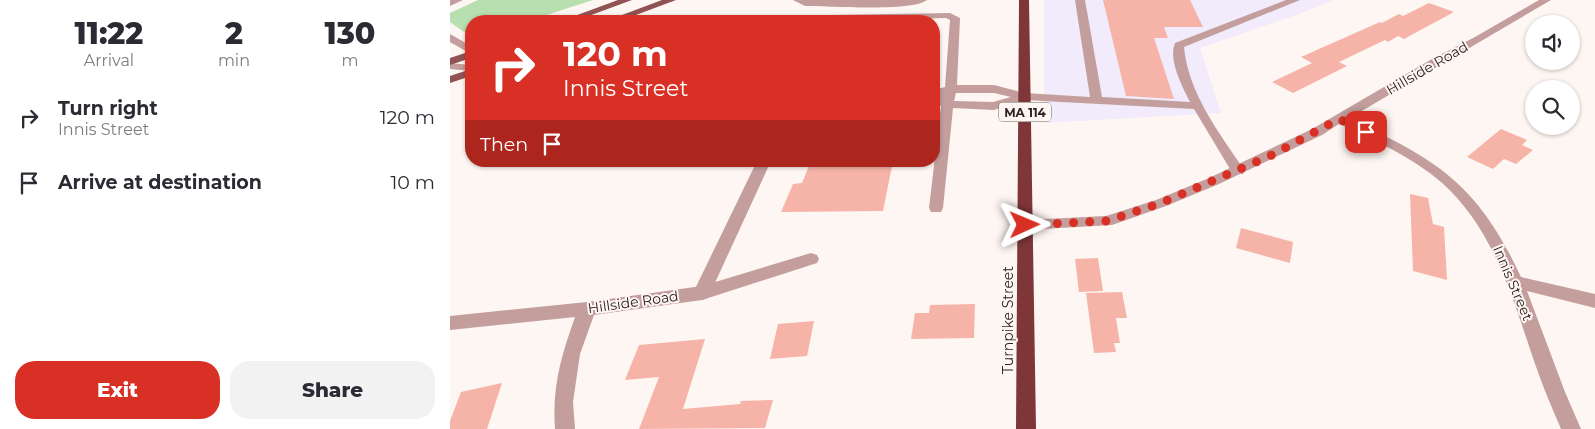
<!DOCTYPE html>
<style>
body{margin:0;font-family:Montserrat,sans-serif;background:#f2f2f3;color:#2b2b33;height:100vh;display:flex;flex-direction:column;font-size:19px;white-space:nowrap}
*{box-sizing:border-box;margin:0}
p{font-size:16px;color:#7c7c81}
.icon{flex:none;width:28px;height:28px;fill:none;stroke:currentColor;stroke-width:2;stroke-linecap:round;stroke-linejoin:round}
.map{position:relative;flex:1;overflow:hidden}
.sheet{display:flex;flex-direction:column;background:#fff;width:450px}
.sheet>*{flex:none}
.top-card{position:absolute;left:15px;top:15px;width:475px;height:152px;border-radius:20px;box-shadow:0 1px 4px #0004;background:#d93025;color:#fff;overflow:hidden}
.tools{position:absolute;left:1075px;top:15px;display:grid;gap:10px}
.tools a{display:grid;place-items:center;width:55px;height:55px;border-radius:50%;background:#fff;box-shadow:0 1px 4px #0004;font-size:25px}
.pin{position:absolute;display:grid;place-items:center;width:42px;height:42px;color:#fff;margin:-21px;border-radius:10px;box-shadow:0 2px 8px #0006}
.me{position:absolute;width:55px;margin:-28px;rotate:89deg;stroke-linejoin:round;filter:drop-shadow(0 0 4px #0008)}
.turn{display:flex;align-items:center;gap:18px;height:105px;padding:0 15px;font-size:22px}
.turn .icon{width:65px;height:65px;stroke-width:2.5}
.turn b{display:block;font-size:35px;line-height:42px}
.then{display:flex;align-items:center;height:48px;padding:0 15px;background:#0003;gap:10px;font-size:19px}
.eta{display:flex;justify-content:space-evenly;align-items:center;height:85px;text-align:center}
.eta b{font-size:30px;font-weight:800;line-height:35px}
.primary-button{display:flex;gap:10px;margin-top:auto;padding:10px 15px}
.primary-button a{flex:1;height:58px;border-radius:20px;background:#d93025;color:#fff;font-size:20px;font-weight:800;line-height:58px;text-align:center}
.primary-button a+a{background:#f2f2f3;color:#2b2b33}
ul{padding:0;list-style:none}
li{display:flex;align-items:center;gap:15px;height:65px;padding:0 15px}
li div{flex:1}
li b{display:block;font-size:19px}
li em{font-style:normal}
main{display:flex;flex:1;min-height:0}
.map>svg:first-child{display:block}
</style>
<main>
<section class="sheet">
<div class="eta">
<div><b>11:22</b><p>Arrival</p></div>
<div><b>2</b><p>min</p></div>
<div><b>130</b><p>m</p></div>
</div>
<ul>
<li><svg class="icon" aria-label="right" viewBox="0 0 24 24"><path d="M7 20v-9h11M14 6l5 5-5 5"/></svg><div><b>Turn right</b><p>Innis Street</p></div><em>120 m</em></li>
<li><svg class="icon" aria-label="arrive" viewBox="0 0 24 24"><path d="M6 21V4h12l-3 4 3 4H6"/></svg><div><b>Arrive at destination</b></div><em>10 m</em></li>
</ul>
<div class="primary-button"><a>Exit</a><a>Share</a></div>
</section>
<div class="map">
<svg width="1145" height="429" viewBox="0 0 1145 429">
<rect width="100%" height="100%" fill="#fef6f3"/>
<path fill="#f1ebfc" d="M 594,0 L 883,0 L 849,14 L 750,48 L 771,113 L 594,123 Z"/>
<path fill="#b8dfb0" d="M 28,0 L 143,0 L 78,21 L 21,21 L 21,33 L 14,32 L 0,22 L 0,13 Z"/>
<path fill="#f6b4a8" d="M 653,0 L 740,0 L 753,27 L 714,27 L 718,38 L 704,38 L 724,99 L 676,96 Z
M 979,3 L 1004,12 L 954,39 L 948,36 L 938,42 L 935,40 L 889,62 L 897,66 L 843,93 L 822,82 L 862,63 L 851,57 L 930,22 L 932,23 L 949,14 L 953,16 Z
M 1051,129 L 1077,140 L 1072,145 L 1083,150 L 1066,164 L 1054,159 L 1043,169 L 1017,157 Z
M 361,161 L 443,161 L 433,211 L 331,212 L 343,184 L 352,183 Z
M 960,194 L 978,198 L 983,224 L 994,227 L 997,280 L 963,271 Z
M 791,228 L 843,242 L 840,263 L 786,248 Z
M 648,258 L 653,291 L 629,292 L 625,259 Z
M 672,292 L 677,318 L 666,318 L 670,343 L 664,343 L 666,352 L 644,353 L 636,293 Z
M 525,304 L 524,338 L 461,339 L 465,313 L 479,313 L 480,305 Z
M 364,321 L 357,356 L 320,359 L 328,324 Z
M 255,339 L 233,409 L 290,404 L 291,401 L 323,400 L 315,428 L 189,429 L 209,377 L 175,380 L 189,345 Z
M 52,383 L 37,429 L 0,429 L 0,421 L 11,392 Z"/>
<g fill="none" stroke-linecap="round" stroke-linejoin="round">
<path fill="#c39e9d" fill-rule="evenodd" d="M 343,0 L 477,0 C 462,12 378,6 355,6 Z
M 625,0 L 635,0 L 652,97 L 740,102 C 732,86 718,60 725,43 L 836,0 L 850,0 L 734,47 C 738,93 770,134 795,171 L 793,174 L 783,174 L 744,109 L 574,100 L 544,110 L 503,108 L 493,208 L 491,212 L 481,212 L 479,208 L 491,106 L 484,103 L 484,90 L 495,87 L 500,20 L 496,18 L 372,21 L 373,18 L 378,15 L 500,13 L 510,18 L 507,85 L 544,85 L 575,93 L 640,97 ZM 506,93 L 544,93 L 561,97 L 543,102 L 504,101 Z
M 307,161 L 321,161 L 258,298 L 252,300 L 246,298 L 243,293 Z"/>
<path fill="#c39e9d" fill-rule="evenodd" d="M 0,0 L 13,0 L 0,6 Z
M 1089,0 L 1101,0 L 898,119 C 988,159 1028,185 1071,277 L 1145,294 L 1145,308 L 1077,291 L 1115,392 L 1131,429 L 1111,429 C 1101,406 1091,382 1083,358 C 1062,296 1043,228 991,182 C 962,157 925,140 889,124 L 872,135 L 769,184 L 716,206 L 662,225 L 575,230 L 570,229 L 567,225 L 570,221 L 575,220 L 656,216 L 706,200 L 759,178 L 862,129 L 982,59 L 1025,37 Z
M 0,34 L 21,46 L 21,54 L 0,42 Z
M 0,63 L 21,65 L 21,71 L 0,69 Z
M 361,253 L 367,255 L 369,259 L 367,263 L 252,300 L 144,315 L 130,354 L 123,402 L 125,429 L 105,429 C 102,386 111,357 125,317 L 0,330 L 0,316 L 137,302 L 252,286 Z"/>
<path fill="#915253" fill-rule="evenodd" d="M 168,0 L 182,0 L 125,21 L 111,21 Z
M 212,0 L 226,0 L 170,21 L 156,21 Z
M 21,51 L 21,58 L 0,65 L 0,58 Z
M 21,69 L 21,76 L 0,83 L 0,76 Z"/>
<path fill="#7e3639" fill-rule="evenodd" d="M 569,0 L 579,0 L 586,429 L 566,429 Z"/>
</g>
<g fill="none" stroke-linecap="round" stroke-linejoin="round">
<path stroke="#d93025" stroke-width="9" stroke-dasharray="0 16.2" d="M 575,225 L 657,221 L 711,203 L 820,156 L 889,119 L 916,132"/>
</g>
<g text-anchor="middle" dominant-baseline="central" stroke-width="4" stroke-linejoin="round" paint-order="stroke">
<rect fill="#fef6f3" stroke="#6d625c" stroke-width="1" x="549" y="102.5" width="52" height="19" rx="4"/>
<g font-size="12" font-weight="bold" fill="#2f221c">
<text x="575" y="112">MA 114</text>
</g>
<g font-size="14" fill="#2f221c" stroke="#fef6f3">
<text transform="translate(977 68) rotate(-30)">Hillside Road</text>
<text transform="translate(1063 283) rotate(67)">Innis Street</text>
<text transform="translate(183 302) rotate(-8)">Hillside Road</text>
<text transform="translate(558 320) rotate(-90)">Turnpike Street</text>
</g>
</g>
</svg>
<div class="tools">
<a><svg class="icon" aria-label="sound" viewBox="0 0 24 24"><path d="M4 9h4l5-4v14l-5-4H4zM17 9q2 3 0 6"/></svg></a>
<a><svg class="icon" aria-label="search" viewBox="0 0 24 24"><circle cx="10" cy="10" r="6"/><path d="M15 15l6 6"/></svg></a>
</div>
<div class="pin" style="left:916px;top:132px;background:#d93025"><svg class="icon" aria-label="arrive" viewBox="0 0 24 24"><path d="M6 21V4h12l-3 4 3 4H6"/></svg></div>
<svg class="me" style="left:575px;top:225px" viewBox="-20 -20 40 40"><path d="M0-17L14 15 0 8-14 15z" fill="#d93025" stroke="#fff" stroke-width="4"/></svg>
<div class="top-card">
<div class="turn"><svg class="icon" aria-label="right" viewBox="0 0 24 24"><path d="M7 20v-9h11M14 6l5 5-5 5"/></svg><div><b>120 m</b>Innis Street</div></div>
<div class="then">Then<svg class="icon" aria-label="arrive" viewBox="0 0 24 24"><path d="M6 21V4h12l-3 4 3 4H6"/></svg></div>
</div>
</div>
</main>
